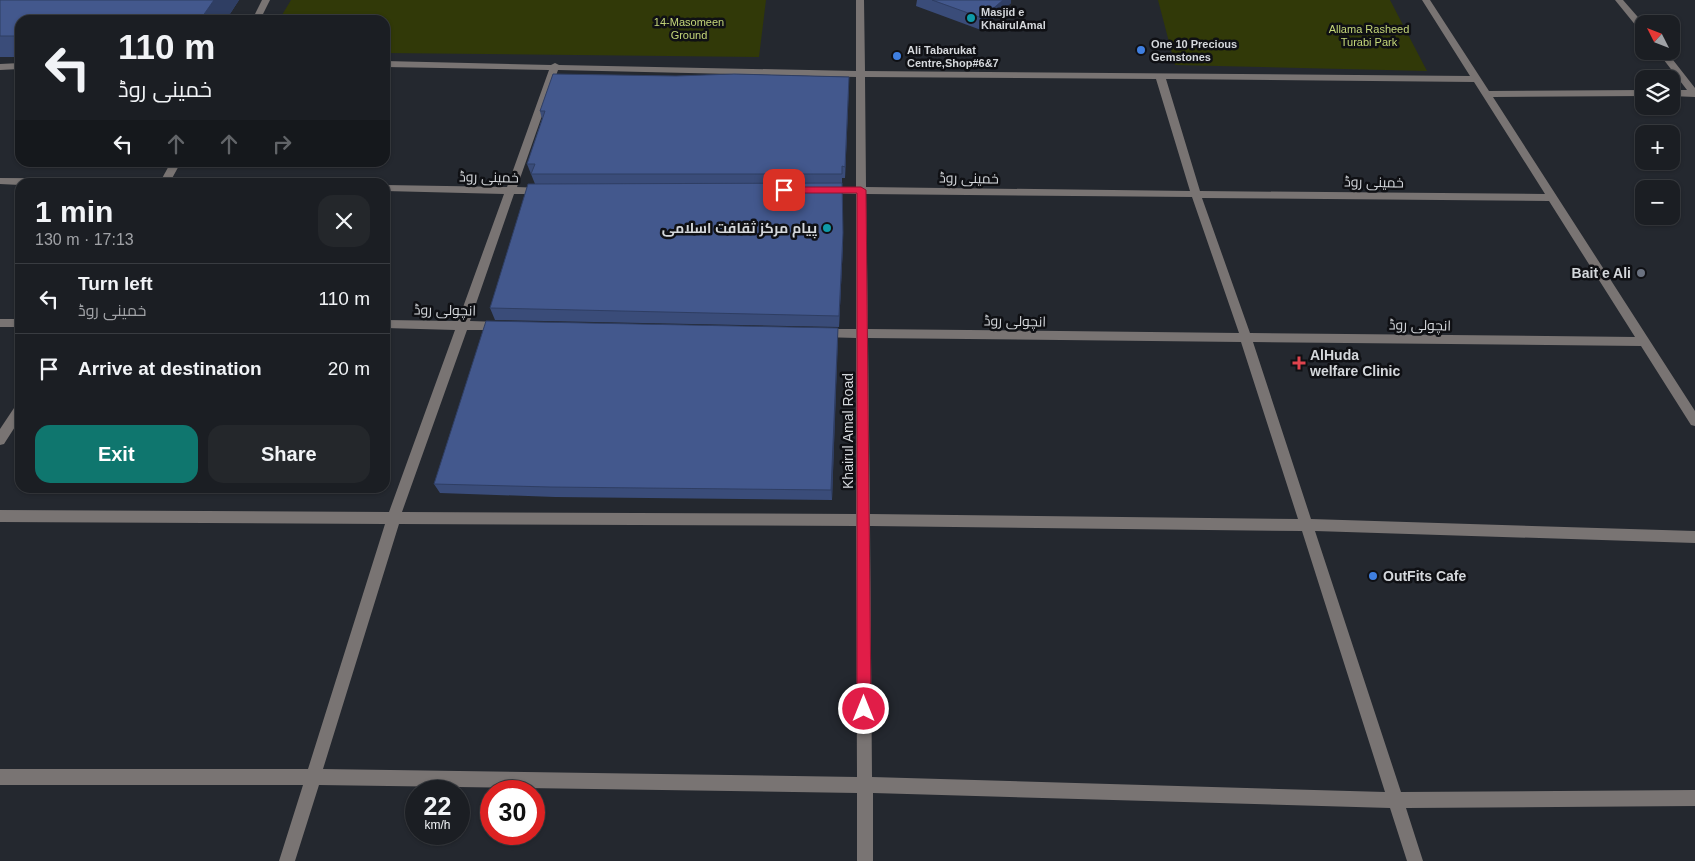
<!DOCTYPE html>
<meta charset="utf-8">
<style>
body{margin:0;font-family:Helvetica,Cairo,sans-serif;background:#24272b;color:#f1f3f6;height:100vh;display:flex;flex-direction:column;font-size:19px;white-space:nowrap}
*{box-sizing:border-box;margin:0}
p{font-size:16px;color:#a0a2a6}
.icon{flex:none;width:28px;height:28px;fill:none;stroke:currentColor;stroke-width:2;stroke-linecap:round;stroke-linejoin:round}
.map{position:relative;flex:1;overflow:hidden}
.details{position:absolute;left:15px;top:178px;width:375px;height:315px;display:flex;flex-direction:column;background:#1b1e23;border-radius:15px;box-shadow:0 1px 4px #0004,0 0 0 1px #393c41}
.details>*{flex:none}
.top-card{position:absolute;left:15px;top:15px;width:375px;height:152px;border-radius:15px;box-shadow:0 1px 4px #0004,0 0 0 1px #393c41;background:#1b1e23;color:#f1f3f6;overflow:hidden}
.needle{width:32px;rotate:312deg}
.fabs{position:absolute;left:1635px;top:15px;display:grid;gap:10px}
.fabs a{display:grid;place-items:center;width:45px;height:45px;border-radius:10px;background:#1b1e23;box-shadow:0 1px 4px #0004,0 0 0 1px #393c41;font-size:25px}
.speed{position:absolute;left:405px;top:780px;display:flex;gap:10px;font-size:25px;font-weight:700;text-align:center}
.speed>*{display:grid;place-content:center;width:65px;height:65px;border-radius:50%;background:#1b1e23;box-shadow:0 1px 4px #0004,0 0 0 1px #393c41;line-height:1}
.speed small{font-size:12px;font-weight:400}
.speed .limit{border:8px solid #d22;background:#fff;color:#111}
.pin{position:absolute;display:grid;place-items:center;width:42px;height:42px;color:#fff;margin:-21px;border-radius:10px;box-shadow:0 2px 8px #0006}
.me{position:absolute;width:55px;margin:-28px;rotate:0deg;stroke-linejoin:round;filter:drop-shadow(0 0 4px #0008)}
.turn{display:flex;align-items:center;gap:18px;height:105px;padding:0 20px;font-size:22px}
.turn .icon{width:65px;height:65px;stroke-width:2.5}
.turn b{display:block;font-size:35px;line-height:42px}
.lanes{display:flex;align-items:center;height:48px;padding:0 20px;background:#0003;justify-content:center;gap:25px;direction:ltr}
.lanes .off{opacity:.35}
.round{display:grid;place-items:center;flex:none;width:52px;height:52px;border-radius:15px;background:#24272b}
.summary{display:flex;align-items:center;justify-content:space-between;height:85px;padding:0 20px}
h1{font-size:30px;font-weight:600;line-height:38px}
.action{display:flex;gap:10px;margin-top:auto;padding:10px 20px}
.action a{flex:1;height:58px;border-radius:15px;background:#0f766e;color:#fff;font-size:20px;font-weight:600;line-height:58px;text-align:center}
.action a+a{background:#24272b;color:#f1f3f6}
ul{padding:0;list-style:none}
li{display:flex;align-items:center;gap:15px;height:70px;padding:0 20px;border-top:1px solid #393c41}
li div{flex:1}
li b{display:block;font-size:19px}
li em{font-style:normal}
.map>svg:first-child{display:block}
</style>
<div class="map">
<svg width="1695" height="861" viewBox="0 0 1695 861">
<rect width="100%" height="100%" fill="#24282f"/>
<path fill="#313908" d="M 291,0 L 766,0 L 759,57 L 385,53 L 385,20 L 279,20 Z
M 1158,0 L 1390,0 L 1427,71 L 1175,65 Z"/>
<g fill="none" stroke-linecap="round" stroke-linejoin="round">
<path fill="#797473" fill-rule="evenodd" d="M 262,0 L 270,0 L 260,20 L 252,20 Z
M 856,0 L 864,0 L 865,71 L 1470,76 L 1422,0 L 1430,0 L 1489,91 L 1644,90 L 1644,96 L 1493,97 L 1695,411 L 1695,426 L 1691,425 L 1641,346 L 1253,342 L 1311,519 L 1695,531 L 1695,543 L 1315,531 L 1401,792 L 1695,790 L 1695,806 L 1406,808 L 1423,861 L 1407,861 L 1390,808 L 873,793 L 873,861 L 857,861 L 857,793 L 319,785 L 295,861 L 279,861 L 303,785 L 0,785 L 0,769 L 308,769 L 385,524 L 0,522 L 0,510 L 389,512 L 455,330 L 385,328 L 385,320 L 458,321 L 504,194 L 385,191 L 385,185 L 507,187 L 549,70 L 385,67 L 385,61 L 551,65 L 555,63 L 559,65 L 856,71 ZM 558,70 L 856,77 L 856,187 L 825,187 L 820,190 L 825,193 L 856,194 L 856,329 L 822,329 L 816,333 L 822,337 L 856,338 L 856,514 L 402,512 L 467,330 L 500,330 L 506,326 L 500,322 L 470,321 L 514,194 L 542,194 L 547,191 L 542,188 L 517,187 ZM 865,77 L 1156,79 L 1190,191 L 866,187 ZM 1166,79 L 1474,82 L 1545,194 L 1200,191 ZM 866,194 L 1192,197 L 1239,333 L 868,329 ZM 1202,198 L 1549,201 L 1635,337 L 1250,333 ZM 868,338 L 1241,342 L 1298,519 L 870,514 ZM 399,524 L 856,526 L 857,777 L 323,769 ZM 870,526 L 1302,531 L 1385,792 L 872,777 Z
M 1615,0 L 1623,0 L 1644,24 L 1644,33 L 1641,32 Z
M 1657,51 L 1666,51 L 1695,88 L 1695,97 L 1671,96 L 1671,90 L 1687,90 Z
M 20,63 L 20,69 L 0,70 L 0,64 Z
M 171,162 L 181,162 L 170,182 L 160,182 Z
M 0,178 L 153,179 L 158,182 L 20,182 L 20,185 L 0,184 Z
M 0,319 L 20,319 L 20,327 L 0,327 Z
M 20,403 L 20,419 L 4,444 L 0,445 L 0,429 L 16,405 Z"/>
</g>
<path fill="#3a4c79" d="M 0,0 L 239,0 L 226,20 L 20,20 L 20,57 L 0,57 Z
M 917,0 L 1011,0 L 1011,3 L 981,30 L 916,6 Z
M 676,76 L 849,77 L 845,178 L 842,178 L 843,244 L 839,327 L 495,320 L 490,308 L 535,184 L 527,164 L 542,119 L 540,111 Z
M 838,328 L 832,500 L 555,497 L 440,493 L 434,484 Z"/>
<path fill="#2f3e63" d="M 214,0 L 239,0 L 226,20 L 200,20 Z
M 1003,0 L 1011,0 L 1011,3 L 981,30 L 982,18 Z
M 849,77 L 849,88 L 845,178 L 845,167 Z
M 843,233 L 843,244 L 839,327 L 839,316 Z
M 838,328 L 838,340 L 832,500 L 831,490 Z"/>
<path fill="#43588d" stroke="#2f3e63" d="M 0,0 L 214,0 L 200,20 L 20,20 L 20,36 L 0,36 Z
M 932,0 L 1003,0 L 982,18 Z
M 553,74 L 676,76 L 734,74 L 849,77 L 845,167 L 842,166 L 842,174 L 531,174 L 535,164 L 527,164 L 545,111 L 540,111 Z
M 842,183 L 843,233 L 839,316 L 490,308 L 528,184 Z
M 486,321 L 838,328 L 831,490 L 550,487 L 434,484 Z"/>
<path fill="#e11d48" stroke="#92132f" d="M 784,187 L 861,187 L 866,190 L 871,709 L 869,714 L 864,716 L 859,714 L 857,709 L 857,193 L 780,193 L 779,190 Z"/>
<g fill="#0f9aa8" stroke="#0f1014" stroke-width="2">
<circle cx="971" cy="18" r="5"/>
<circle cx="827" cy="228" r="5"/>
</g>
<g fill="#3f7fe0" stroke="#0f1014" stroke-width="2">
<circle cx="1141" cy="50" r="5"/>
<circle cx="897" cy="56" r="5"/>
<circle cx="1373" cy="576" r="5"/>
</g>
<circle fill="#6b7280" stroke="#0f1014" stroke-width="2" cx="1641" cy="273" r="5"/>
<path fill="#e0444e" stroke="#0f1014" stroke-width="2" d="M1296.5 355.5h5v5h5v5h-5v5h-5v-5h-5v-5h5z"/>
<g text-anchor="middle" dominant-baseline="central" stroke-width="5" stroke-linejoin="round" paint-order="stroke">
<g font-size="11" font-weight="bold" fill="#d4d7db" stroke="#0f1014" text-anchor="start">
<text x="981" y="12">Masjid e<tspan x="981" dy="13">KhairulAmal</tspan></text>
<text x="1151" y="44">One 10 Precious<tspan x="1151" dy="13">Gemstones</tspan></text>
<text x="907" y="50">Ali Tabarukat<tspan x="907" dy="13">Centre,Shop#6&amp;7</tspan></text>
</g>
<g font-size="11" fill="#c4d679" stroke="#0f1014">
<text x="689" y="22">14-Masomeen<tspan x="689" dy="13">Ground</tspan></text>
<text x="1369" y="29">Allama Rasheed<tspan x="1369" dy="13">Turabi Park</tspan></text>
</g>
<g font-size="14" fill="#d4d7db" stroke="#0f1014">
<text transform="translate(489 177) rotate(1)">خمینی روڈ</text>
<text transform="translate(969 178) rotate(1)">خمینی روڈ</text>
<text transform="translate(1374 182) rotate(1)">خمینی روڈ</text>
<text transform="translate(445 310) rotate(1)">انچولی روڈ</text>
<text transform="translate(1015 321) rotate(1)">انچولی روڈ</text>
<text transform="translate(1420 325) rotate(1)">انچولی روڈ</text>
<text transform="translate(848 431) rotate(-90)">Khairul Amal Road</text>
</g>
<g font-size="14" font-weight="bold" fill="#d4d7db" stroke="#0f1014" text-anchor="end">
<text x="817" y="228">پيام مركز ثقافت اسلامى</text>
<text x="1631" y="273">Bait e Ali</text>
<text x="1310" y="355" text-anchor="start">AlHuda<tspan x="1310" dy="16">welfare Clinic</tspan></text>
<text x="1383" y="576" text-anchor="start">OutFits Cafe</text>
</g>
</g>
</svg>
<div class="fabs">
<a><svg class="needle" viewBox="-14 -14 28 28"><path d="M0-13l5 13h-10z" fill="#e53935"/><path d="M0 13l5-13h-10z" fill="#a0a2a6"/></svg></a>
<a><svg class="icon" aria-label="layers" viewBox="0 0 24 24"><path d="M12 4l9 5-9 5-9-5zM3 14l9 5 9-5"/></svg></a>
<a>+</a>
<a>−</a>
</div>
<div class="speed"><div>22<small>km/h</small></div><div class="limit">30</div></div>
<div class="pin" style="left:784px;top:190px;background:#d93025"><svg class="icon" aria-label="arrive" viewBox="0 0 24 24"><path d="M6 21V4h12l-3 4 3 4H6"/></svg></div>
<svg class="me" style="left:864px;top:709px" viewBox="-20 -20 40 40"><circle r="17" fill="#e11d48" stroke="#fff" stroke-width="3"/><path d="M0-11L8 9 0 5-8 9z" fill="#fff"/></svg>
<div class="top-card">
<div class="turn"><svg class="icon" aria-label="left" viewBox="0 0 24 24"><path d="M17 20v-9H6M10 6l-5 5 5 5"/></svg><div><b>110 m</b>خمینی روڈ</div></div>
<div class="lanes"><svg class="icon" aria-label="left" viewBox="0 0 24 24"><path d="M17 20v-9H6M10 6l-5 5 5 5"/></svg><svg class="icon off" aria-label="ahead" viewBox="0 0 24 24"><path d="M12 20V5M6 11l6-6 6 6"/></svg><svg class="icon off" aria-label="ahead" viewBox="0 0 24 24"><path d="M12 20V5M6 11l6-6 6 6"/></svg><svg class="icon off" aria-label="right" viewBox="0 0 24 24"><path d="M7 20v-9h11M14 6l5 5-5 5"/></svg></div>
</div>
<section class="details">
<div class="summary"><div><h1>1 min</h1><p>130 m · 17:13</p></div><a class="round"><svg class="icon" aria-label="close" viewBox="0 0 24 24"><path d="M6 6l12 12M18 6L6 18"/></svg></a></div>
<ul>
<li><svg class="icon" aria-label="left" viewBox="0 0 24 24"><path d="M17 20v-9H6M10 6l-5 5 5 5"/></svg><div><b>Turn left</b><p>خمینی روڈ</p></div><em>110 m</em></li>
<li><svg class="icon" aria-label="arrive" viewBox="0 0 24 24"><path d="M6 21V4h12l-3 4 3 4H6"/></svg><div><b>Arrive at destination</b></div><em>20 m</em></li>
</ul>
<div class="action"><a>Exit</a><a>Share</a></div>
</section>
</div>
